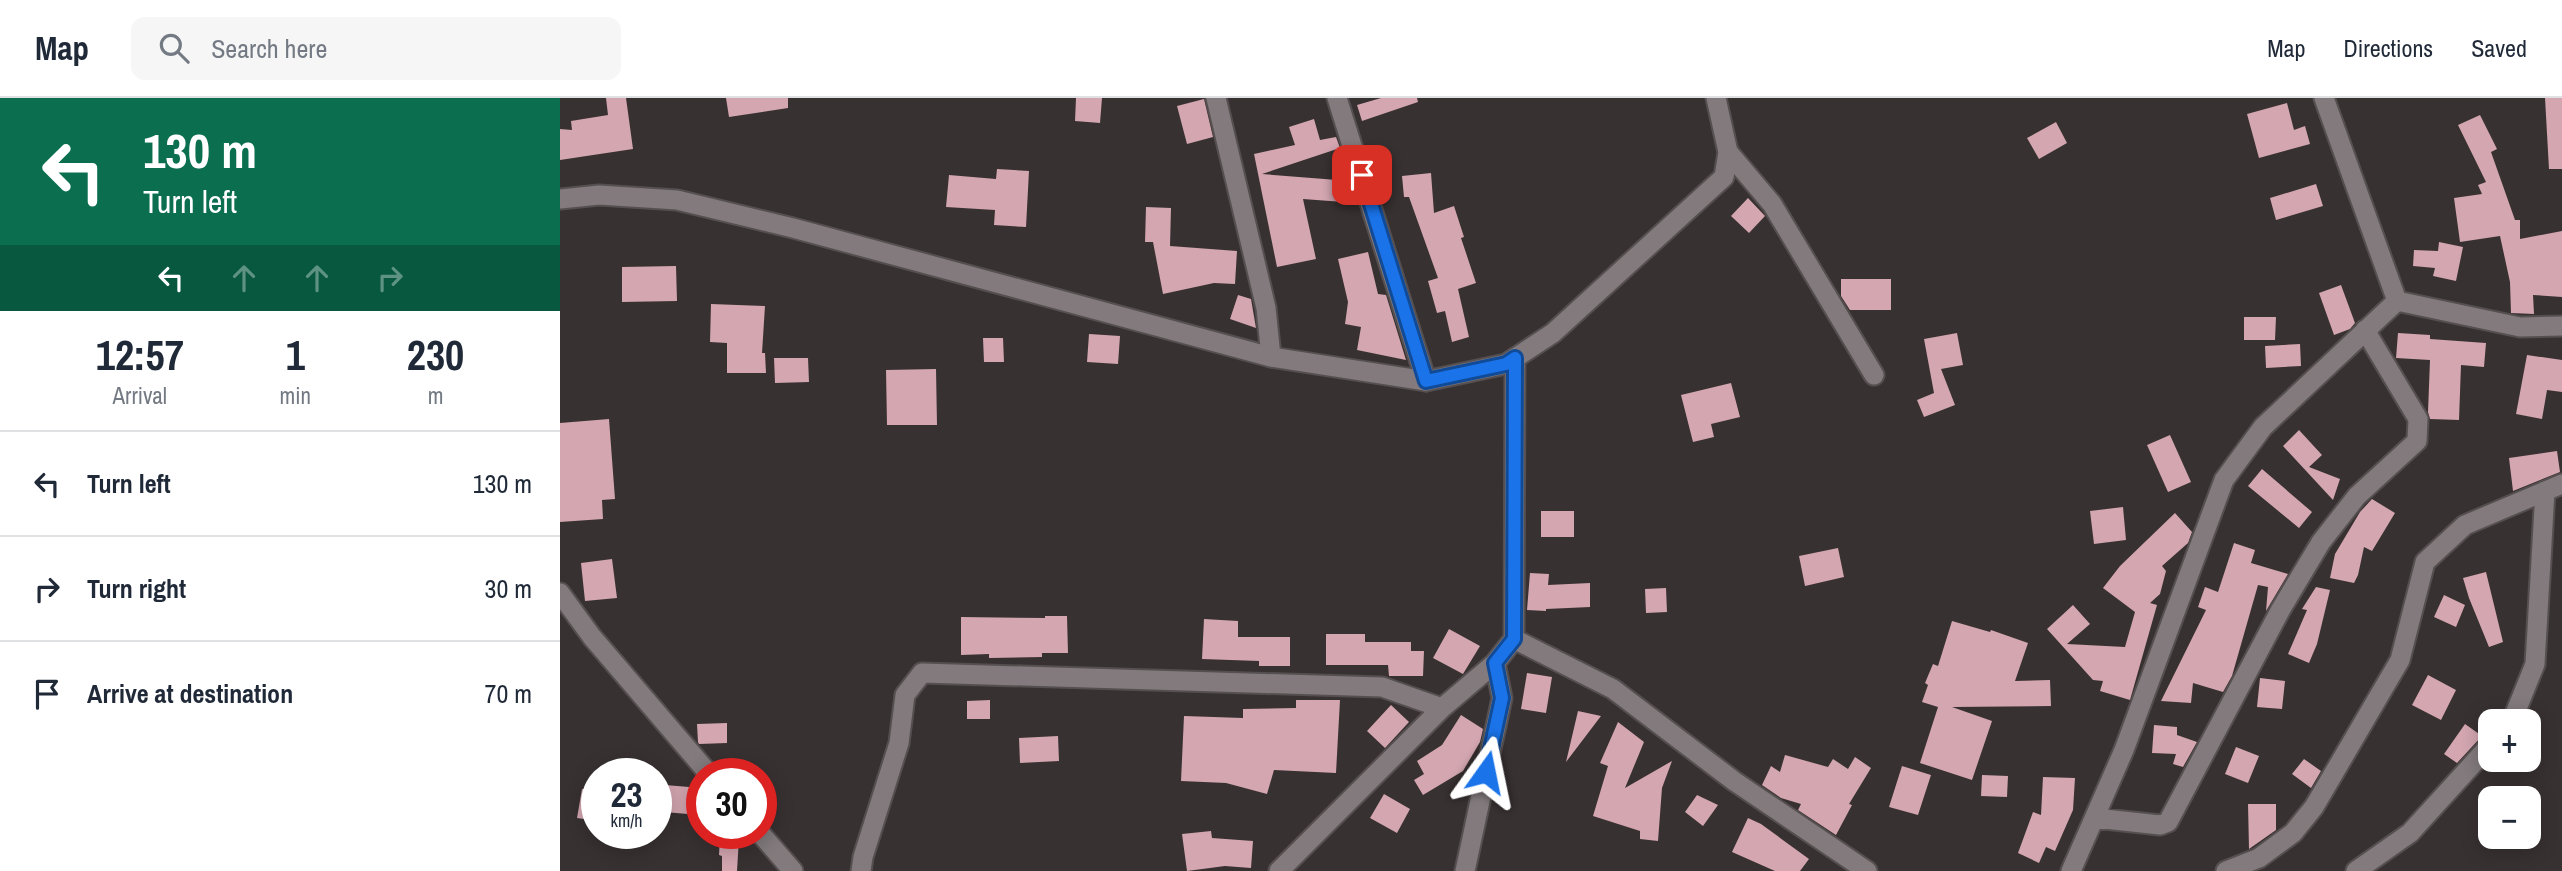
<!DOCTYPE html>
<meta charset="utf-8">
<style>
body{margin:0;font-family:"Archivo Narrow",sans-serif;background:#f6f6f7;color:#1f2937;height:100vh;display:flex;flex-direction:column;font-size:26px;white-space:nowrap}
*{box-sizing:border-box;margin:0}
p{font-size:23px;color:#747a83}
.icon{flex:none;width:38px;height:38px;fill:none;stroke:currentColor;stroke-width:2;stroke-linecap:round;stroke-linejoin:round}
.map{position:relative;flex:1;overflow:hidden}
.sheet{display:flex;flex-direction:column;background:#fff;width:560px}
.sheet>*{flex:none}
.banner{background:#0b6e4f;color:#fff;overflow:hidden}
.tools{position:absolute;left:1918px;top:611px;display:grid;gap:14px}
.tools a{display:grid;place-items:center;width:63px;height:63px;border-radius:14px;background:#fff;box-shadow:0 4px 18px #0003;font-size:35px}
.speed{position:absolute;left:21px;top:660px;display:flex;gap:14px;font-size:35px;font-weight:700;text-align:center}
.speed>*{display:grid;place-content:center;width:91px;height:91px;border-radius:50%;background:#fff;box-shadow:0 4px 18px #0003;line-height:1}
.speed small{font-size:18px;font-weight:400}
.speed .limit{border:10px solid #d22;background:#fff;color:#111}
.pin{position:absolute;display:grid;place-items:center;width:60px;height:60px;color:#fff;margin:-30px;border-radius:14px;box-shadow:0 4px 10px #0006}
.me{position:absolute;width:77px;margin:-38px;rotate:12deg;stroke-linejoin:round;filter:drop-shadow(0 0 5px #0008)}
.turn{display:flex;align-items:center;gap:24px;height:147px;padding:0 28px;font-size:32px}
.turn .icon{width:91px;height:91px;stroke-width:2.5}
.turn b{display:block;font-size:49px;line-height:60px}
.lanes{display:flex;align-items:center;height:66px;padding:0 28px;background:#0003;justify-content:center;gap:35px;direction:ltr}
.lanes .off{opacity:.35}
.eta{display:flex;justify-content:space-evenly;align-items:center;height:119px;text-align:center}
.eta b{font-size:42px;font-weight:700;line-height:49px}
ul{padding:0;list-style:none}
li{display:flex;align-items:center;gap:21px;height:105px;padding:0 28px;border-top:2px solid #e0e1e3}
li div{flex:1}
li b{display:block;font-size:26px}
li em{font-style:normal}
header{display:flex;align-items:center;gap:42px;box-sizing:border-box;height:98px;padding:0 35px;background:#fff;border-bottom:2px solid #e0e1e3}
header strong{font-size:33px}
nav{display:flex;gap:38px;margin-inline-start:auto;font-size:24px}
.search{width:490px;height:63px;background:#f6f6f7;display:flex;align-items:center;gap:18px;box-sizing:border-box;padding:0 24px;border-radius:14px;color:#747a83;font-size:26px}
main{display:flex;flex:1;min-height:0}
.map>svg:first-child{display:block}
</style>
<header>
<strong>Map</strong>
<div class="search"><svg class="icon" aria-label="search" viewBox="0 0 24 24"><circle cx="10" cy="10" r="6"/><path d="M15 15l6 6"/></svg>Search here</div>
<nav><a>Map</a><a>Directions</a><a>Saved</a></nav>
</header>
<main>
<section class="sheet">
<div class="banner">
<div class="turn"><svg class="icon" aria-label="left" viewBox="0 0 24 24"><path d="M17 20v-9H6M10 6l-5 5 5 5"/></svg><div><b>130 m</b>Turn left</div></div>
<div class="lanes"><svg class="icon" aria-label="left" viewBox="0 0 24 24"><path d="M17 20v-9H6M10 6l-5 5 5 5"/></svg><svg class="icon off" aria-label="ahead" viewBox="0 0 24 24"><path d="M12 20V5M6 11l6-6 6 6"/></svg><svg class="icon off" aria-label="ahead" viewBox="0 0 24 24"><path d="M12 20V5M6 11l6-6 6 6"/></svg><svg class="icon off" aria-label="right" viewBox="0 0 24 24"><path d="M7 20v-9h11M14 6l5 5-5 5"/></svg></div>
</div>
<div class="eta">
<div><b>12:57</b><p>Arrival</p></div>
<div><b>1</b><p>min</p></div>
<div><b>230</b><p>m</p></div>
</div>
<ul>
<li><svg class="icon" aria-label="left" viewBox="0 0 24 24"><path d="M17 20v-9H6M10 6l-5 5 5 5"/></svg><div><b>Turn left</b></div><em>130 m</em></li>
<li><svg class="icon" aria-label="right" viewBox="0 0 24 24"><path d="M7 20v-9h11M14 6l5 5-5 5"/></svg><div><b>Turn right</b></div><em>30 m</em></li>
<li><svg class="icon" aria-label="arrive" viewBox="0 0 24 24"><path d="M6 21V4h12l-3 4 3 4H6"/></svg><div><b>Arrive at destination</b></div><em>70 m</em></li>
</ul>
</section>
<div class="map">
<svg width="2002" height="773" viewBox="0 0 2002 773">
<rect width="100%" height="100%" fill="#383132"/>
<path fill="#d3a6b0" d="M 46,0 L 66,0 L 73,51 L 0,62 L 0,31 L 12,32 L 11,23 L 48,17 Z
M 166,0 L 228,0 L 228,10 L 169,19 Z
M 516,0 L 542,0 L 540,25 L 515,23 Z
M 821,0 L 857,0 L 858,4 L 802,23 L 797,7 Z
M 1985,0 L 2002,0 L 2002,71 L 1989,71 Z
M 644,1 L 653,39 L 627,46 L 617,8 Z
M 1727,5 L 1734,32 L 1745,28 L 1750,46 L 1699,60 L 1687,16 Z
M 1920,17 L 1937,51 L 1931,54 L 1955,122 L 1960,122 L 1960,141 L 2002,133 L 2002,199 L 1973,197 L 1974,216 L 1951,215 L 1950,184 L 1940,138 L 1900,144 L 1894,100 L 1922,96 L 1918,87 L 1926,84 L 1898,27 Z
M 754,21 L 760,42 L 776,39 L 780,50 L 702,76 L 790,83 L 797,105 L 743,101 L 756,161 L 717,169 L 694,56 L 735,47 L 729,29 Z
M 1496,24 L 1507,45 L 1479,61 L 1467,40 Z
M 437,71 L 469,73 L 466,129 L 434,127 L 435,112 L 386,109 L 389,77 L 436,81 Z
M 871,75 L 874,115 L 894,108 L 904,139 L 901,140 L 916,185 L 898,191 L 909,239 L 892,244 L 885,213 L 877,215 L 868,183 L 878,180 L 849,99 L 844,99 L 842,78 Z
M 1756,86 L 1763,108 L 1716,122 L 1710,100 Z
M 1188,100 L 1205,118 L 1189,135 L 1171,118 Z
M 586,109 L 611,110 L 610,148 L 677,153 L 675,186 L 654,185 L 603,196 L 593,144 L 585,144 Z
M 1879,144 L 1903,149 L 1896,183 L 1873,178 L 1875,170 L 1853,168 L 1854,152 L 1878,153 Z
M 808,154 L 818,196 L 826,197 L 846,262 L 797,252 L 801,229 L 785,226 L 788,204 L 778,161 Z
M 116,168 L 117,203 L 62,204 L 62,169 Z
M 1281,181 L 1331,181 L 1331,212 L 1290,212 L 1281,198 Z
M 1781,187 L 1795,225 L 1790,231 L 1774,237 L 1759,195 Z
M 678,197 L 691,201 L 696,230 L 670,221 Z
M 151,206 L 205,208 L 202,255 L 205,255 L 206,275 L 167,275 L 167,245 L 150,244 Z
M 1684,219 L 1716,219 L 1715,242 L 1684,242 Z
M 1397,235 L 1403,267 L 1381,271 L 1395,307 L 1364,319 L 1357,302 L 1374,295 L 1364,241 Z
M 1838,235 L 1870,237 L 1870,241 L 1926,245 L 1924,269 L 1901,267 L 1899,322 L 1870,321 L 1868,314 L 1870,262 L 1836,260 Z
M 529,236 L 560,238 L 558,266 L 527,264 Z
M 423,240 L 443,240 L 444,264 L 424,264 Z
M 1740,246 L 1741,268 L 1706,270 L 1705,248 Z
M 1967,257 L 2002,262 L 2002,294 L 1987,292 L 1982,321 L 1956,316 Z
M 214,260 L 248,260 L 249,284 L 215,285 Z
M 376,271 L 377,327 L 327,327 L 326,272 Z
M 1171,285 L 1180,319 L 1151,326 L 1154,339 L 1133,344 L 1121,297 Z
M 49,321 L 55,401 L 42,402 L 43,421 L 0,424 L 0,325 Z
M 1739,332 L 1762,357 L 1749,369 L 1780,381 L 1773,402 L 1723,348 Z
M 1610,337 L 1631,384 L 1608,394 L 1587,347 Z
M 1997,353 L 2000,374 L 1953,393 L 1949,360 Z
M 1702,371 L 1752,414 L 1739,430 L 1688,388 Z
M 1812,401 L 1835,415 L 1812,453 L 1804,449 L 1798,477 L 1794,485 L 1770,480 L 1775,456 L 1800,414 Z
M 1563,409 L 1566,442 L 1534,446 L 1530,413 Z
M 981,413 L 1014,413 L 1014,439 L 981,439 Z
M 1615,415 L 1632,434 L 1628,445 L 1602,468 L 1606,473 L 1600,496 L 1590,505 L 1597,507 L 1570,602 L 1540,593 L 1543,583 L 1533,582 L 1487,531 L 1513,507 L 1530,526 L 1507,546 L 1565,549 L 1575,514 L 1543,490 L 1560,468 Z
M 1674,445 L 1695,452 L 1691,465 L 1728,476 L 1706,513 L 1708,489 L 1698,487 L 1672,578 L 1663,594 L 1633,585 L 1631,605 L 1601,603 L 1646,512 L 1638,509 L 1645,489 L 1658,494 Z
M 1278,450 L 1284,479 L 1245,488 L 1239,458 Z
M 52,461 L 57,500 L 25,503 L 21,465 Z
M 1926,474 L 1943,544 L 1929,549 L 1909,500 L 1903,480 Z
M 970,475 L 989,476 L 988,487 L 1030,485 L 1030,509 L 986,511 L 986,513 L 967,512 Z
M 1756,489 L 1770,492 L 1757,546 L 1749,565 L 1728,556 L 1747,512 L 1742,511 Z
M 1106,490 L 1107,514 L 1086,515 L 1085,491 Z
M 1884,497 L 1905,507 L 1896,529 L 1874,519 Z
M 485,518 L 507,518 L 508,555 L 482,555 L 482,559 L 429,560 L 429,556 L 401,557 L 401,519 L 485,520 Z
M 644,521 L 678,523 L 678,539 L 730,539 L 730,568 L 699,568 L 699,563 L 642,561 Z
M 1392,523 L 1430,534 L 1431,532 L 1468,545 L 1455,583 L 1490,582 L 1491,608 L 1392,609 L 1432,623 L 1412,682 L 1360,665 L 1378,609 L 1362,604 L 1368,587 L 1365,585 L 1373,566 L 1378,568 Z
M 889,531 L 920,548 L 903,576 L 873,560 Z
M 766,536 L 805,536 L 805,544 L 851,544 L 851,553 L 864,553 L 863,578 L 829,578 L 828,567 L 766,567 Z
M 967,575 L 992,579 L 986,615 L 961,611 Z
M 1868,577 L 1896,592 L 1881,622 L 1852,607 Z
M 1700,580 L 1725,583 L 1722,611 L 1697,609 Z
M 430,602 L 430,621 L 407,621 L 407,603 Z
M 736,602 L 780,602 L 776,675 L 714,672 L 707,696 L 666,685 L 621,683 L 624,618 L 683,620 L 683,611 L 736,610 Z
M 831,607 L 849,624 L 825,650 L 807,633 Z
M 1018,613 L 1041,618 L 1006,664 Z
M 901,617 L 923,631 L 920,644 L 903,673 L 863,697 L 854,682 L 864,676 L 857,663 L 882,647 Z
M 1058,624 L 1084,644 L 1065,690 L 1112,663 L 1102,690 L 1098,743 L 1080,741 L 1080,733 L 1033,718 L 1048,668 L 1040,665 Z
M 167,625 L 167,645 L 139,646 L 138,644 L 137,626 Z
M 1905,626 L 1922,638 L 1897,665 L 1884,656 Z
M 1594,627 L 1617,629 L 1617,637 L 1637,644 L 1623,669 L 1613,666 L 1616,656 L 1592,655 Z
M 498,638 L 499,663 L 460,665 L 459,640 Z
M 1676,649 L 1699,658 L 1688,685 L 1665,676 Z
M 1225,657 L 1268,669 L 1273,661 L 1288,671 L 1295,659 L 1311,670 L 1289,706 L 1292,707 L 1276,737 L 1238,712 L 1241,706 L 1221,700 L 1202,687 L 1211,668 L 1220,674 Z
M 1744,661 L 1761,673 L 1751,690 L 1732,676 Z
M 1342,668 L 1371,677 L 1358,717 L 1329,709 Z
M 1422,677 L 1448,678 L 1447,699 L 1421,698 Z
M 1483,679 L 1515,680 L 1513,712 L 1495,753 L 1486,749 L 1479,765 L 1458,755 L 1473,714 L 1481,717 Z
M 105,687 L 129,689 L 128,716 L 104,714 Z
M 22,691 L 37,693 L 37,723 L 17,720 Z
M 824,696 L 850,711 L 837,735 L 810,720 Z
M 1137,697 L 1158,707 L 1143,728 L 1125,714 Z
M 1688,706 L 1716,706 L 1716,732 L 1689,751 Z
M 1188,720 L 1201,726 L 1249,761 L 1240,773 L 1215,773 L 1172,754 Z
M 651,733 L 652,740 L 693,743 L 691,770 L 665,768 L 627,773 L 622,736 Z
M 160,738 L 179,740 L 177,773 L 162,773 L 162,758 L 159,757 Z"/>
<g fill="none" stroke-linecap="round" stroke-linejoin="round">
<defs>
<path id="minor" d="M 656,0 L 706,210 L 711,259
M 777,0 L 866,283
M 1764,0 L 1837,203
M 1168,54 L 1212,106 L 1314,277
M 0,495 L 32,539 L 149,676
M 954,541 L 955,260
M 1952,623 L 1975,566 L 1985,393
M 1535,720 L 1600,727 L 1608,724 L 1721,511 L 1761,444 L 1797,398 L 1857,343 L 1858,321 L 1805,232
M 200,735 L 233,773
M 301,773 L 303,759 L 339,645 L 345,597 L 362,575 L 822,589 L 882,610
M 719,773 L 882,610 L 935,565 L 954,541 L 1053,591 L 1174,683 L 1307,773
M 905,773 L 942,600 L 935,565
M 1511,773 L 1564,652 L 1664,382 L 1703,329 L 1837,203 L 1960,229 L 2002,228
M 1666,773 L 1699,760 L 1733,735 L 1754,709 L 1840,562 L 1865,464 L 1905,427 L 2002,386
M 1796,773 L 1850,735 L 1930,647"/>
<path id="tertiary" d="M 0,101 L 39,97 L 117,102 L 233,130 L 711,259 L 866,283 L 946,266 L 993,235 L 1164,79 L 1168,54 L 1156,0"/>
</defs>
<use href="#minor" stroke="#554f50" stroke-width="23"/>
<use href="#tertiary" stroke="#554f50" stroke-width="23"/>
<use href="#minor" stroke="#827a7c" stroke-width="19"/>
<use href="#tertiary" stroke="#827a7c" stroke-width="19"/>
</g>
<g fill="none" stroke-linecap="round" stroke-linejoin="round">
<defs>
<path id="route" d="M 802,77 L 866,283 L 946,266 L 955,260 L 954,541 L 935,565 L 942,600 L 926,674"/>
</defs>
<use href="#route" stroke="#114b97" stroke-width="18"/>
<use href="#route" stroke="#1a73e8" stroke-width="12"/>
</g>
</svg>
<div class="tools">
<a>+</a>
<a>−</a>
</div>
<div class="speed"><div>23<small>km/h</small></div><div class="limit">30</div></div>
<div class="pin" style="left:802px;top:77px;background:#d93025"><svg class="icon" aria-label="arrive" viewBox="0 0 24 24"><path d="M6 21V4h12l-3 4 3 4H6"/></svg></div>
<svg class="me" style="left:926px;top:674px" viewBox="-20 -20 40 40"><path d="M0-17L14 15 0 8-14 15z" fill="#1a73e8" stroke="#fff" stroke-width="4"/></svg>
</div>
</main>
